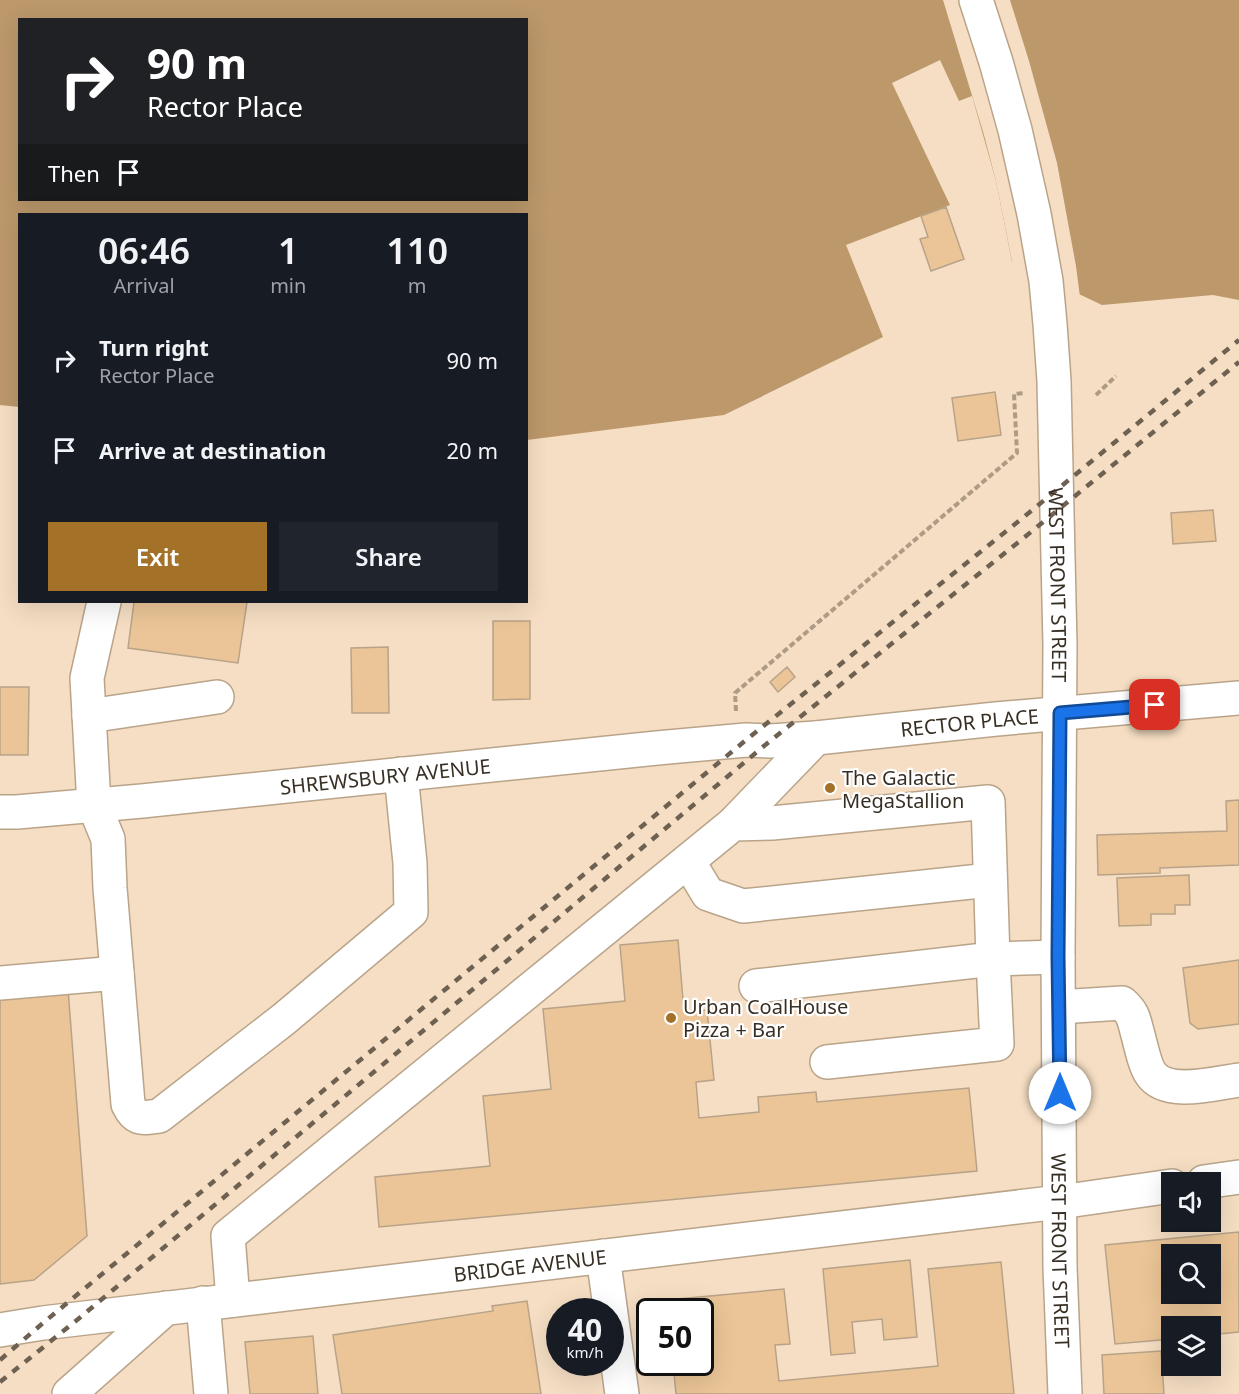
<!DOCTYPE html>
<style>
body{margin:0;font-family:"Noto Sans",sans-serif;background:#20242c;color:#f1f3f6;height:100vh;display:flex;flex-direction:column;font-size:22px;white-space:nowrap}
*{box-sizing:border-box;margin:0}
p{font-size:20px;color:#9ea1a6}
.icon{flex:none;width:33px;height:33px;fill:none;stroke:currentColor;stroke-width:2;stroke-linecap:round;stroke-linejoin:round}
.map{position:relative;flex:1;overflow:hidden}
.drawer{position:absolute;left:18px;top:213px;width:510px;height:390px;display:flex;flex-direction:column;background:#171b24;border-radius:0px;box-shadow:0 6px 24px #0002}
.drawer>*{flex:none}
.hud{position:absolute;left:18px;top:18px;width:510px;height:183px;border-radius:0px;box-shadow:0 6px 24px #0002;background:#202124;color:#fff;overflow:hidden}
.tools{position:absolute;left:1161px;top:1172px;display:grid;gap:12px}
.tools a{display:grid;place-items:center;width:60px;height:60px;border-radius:0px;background:#171b24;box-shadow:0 6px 24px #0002;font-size:30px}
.speed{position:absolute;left:546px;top:1298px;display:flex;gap:12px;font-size:30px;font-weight:700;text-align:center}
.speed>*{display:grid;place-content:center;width:78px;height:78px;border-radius:50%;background:#171b24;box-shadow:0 6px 24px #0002;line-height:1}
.speed small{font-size:15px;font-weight:400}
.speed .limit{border:3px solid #111;border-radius:9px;background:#fff;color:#111}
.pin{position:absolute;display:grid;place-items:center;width:51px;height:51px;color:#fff;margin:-26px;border-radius:12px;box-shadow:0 3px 9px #0006}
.me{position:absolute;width:66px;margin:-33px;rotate:0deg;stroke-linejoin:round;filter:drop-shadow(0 0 4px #0008)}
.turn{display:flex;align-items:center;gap:21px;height:126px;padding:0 30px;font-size:27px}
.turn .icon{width:78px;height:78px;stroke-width:2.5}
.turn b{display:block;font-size:42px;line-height:51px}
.then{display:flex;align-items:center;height:57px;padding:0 30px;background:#0003;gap:12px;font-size:22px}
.eta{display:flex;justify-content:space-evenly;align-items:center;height:102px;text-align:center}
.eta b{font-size:36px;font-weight:600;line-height:42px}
.button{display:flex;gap:12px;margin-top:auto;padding:12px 30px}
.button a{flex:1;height:69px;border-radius:0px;background:#a47128;color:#fff;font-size:24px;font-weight:600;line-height:69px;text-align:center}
.button a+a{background:#20242c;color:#f1f3f6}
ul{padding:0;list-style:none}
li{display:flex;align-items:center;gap:18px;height:90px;padding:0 30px}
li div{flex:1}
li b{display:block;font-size:22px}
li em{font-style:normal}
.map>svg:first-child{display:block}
</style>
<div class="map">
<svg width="1239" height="1394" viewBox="0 0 1239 1394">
<rect width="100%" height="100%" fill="#f5dec3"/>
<path fill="#bc986b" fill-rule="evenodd" d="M 0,0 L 1239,0 L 1239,300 L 1213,295 L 1102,305 L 1012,262 L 996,181 L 972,96 L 959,101 L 940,60 L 892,83 L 950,205 L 846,245 L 883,337 L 724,415 L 527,440 L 526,214 L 20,214 L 19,407 L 0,405 ZM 20,20 L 526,20 L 526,200 L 20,200 Z"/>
<path fill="#f5dec3" d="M 943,0 L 1010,0 L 1029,61 L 1057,163 L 1076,266 L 1080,297 L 1013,266 L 996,181 L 984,135 Z"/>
<path fill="#ebc597" stroke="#b8a389" stroke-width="1.5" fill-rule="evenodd" d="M 946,207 L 964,259 L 931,271 L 920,239 L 928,237 L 921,216 Z
M 995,392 L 1001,435 L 958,441 L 952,398 Z
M 1213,510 L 1216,541 L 1173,544 L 1171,513 Z
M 134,602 L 247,602 L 238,663 L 128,648 Z
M 493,621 L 530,621 L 530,699 L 493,700 Z
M 388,647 L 389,713 L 352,713 L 351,648 Z
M 787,667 L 795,677 L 778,692 L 770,682 Z
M 0,687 L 29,687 L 28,755 L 0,755 Z
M 1239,800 L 1239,865 L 1160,868 L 1160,873 L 1098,875 L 1097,835 L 1227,831 L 1226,801 Z
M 1189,875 L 1190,905 L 1175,905 L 1175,914 L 1151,914 L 1151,925 L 1119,926 L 1117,878 Z
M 678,940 L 684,1012 L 707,1010 L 714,1080 L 696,1082 L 699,1118 L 759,1112 L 758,1097 L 816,1092 L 817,1102 L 969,1088 L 977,1171 L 379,1227 L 375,1177 L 490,1166 L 483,1096 L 551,1089 L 543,1009 L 625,1001 L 620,945 Z
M 1239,960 L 1239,1024 L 1198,1029 L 1190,1023 L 1183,968 Z
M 68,989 L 87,1236 L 34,1280 L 0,1284 L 0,994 Z
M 1239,1232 L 1239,1332 L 1210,1335 L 1210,1326 L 1172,1326 L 1172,1339 L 1115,1344 L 1105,1245 ZM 1172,1254 L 1210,1254 L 1210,1293 L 1172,1293 Z
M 910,1260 L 917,1337 L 884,1340 L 882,1319 L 852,1322 L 855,1353 L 831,1355 L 823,1269 Z
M 1001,1262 L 1014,1394 L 676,1394 L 673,1362 L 700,1362 L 700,1311 L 668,1311 L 667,1300 L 784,1289 L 790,1344 L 775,1345 L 779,1381 L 938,1366 L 928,1269 Z
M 527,1301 L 541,1394 L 342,1394 L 333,1335 L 493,1311 L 492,1306 Z
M 313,1336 L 318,1394 L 250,1394 L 245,1342 Z
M 1161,1351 L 1164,1394 L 1104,1394 L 1102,1355 Z"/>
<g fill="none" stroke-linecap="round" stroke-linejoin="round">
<defs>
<g id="minor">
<path d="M 104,602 L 87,678 L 94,805 L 108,839 L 110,888 L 128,1104 C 136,1121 142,1118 159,1116 L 284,1019 L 411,912 L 410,863 L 401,774"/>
<path d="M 89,716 L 217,697"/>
<path d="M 733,824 L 816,738"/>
<path d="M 688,861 L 708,894 L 743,906 L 990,880"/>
<path d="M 0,983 L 117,973"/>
<path d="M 756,986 L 993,959 L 997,1044 L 827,1062"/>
<path d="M 1059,1007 L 1122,1003 C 1134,1013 1134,1021 1138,1035 C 1141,1046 1145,1066 1151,1074 C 1167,1097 1216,1083 1239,1080"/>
<path d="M 1204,1182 L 1239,1177"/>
<path d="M 603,1256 L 622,1394"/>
<path d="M 233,1300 L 228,1236 L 733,824 L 772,823 L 988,802 L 993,959 L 1058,957"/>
<path d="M 203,1303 L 211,1394"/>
<path id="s1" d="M 0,1330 L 43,1323 L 1060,1202 L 1172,1186"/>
<path d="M 69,1394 L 166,1308"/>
</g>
<g id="major">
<path id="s2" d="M 976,0 L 996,62 L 1015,130 L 1034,214 L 1046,281 L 1050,324 L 1054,381 L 1060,645 L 1058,957 L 1060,1267 L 1065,1394"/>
<path id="s3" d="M 0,812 L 17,812 L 142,801 L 657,748 L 746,740 L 770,741 L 816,738 L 996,719 L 1239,698"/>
</g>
</defs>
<use href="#minor" stroke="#b9a48a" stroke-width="36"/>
<use href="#major" stroke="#b9a48a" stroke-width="36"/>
<path stroke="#ad9b86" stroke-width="4" stroke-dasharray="6 3" stroke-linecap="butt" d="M 1096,395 L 1116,376
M 736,711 L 735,693 L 1017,453 L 1014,394 L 1025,393"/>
<use href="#minor" stroke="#fff" stroke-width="33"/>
<use href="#major" stroke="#fff" stroke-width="33"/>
<path stroke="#6e6151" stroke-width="4.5" stroke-dasharray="8 8" stroke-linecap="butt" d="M 0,1360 L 43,1323 L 746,740 L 1025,516 L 1239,340
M 0,1382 L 77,1320 L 770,741 L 1026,536 L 1239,362"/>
</g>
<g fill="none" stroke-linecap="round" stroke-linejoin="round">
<defs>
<path id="route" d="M 1060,1093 L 1058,957 L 1060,713 L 1155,705"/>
</defs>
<use href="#route" stroke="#114b97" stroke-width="15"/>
<use href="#route" stroke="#1a73e8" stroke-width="10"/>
</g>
<g fill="#a47128" stroke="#fff" stroke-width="2">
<circle cx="830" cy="788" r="6"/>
<circle cx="671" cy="1018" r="6"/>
</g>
<g text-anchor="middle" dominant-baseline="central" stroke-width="4.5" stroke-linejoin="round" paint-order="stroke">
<g font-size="20" fill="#382f24" stroke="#fff">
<text stroke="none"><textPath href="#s2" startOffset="594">WEST FRONT STREET</textPath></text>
<text stroke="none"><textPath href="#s3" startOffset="974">RECTOR PLACE</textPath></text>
<text stroke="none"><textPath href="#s3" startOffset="387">SHREWSBURY AVENUE</textPath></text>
<text stroke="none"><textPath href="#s2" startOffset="1260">WEST FRONT STREET</textPath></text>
<text stroke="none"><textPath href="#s1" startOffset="534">BRIDGE AVENUE</textPath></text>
</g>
<g font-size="20" fill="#382f24" stroke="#fff" text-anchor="start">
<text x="842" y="777">The Galactic<tspan x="842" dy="23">MegaStallion</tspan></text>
<text x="683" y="1006">Urban CoalHouse<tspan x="683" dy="23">Pizza + Bar</tspan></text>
</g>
</g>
</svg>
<div class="tools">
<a><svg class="icon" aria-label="sound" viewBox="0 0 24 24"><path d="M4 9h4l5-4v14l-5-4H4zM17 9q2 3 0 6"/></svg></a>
<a><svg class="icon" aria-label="search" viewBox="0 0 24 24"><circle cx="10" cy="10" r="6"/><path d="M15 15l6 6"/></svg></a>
<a><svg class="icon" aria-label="layers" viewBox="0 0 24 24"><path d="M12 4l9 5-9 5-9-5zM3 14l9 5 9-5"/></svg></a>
</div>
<div class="speed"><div>40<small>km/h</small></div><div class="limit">50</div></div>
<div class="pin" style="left:1155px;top:705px;background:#d93025"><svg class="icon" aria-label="arrive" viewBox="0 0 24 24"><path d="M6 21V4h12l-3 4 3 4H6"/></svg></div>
<svg class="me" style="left:1060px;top:1093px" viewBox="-20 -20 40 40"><circle r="19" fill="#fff"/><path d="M0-13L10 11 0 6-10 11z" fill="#1a73e8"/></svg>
<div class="hud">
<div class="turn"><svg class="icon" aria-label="right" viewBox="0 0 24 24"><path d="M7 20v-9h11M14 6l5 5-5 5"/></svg><div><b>90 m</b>Rector Place</div></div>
<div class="then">Then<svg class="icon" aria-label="arrive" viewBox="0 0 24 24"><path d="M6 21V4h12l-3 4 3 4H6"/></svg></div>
</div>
<section class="drawer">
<div class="eta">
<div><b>06:46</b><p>Arrival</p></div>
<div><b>1</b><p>min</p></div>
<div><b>110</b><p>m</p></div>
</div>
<ul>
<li><svg class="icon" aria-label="right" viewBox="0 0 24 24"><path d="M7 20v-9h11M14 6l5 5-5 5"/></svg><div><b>Turn right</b><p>Rector Place</p></div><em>90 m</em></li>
<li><svg class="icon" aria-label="arrive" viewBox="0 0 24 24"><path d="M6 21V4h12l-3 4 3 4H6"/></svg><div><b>Arrive at destination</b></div><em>20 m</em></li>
</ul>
<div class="button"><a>Exit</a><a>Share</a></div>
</section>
</div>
